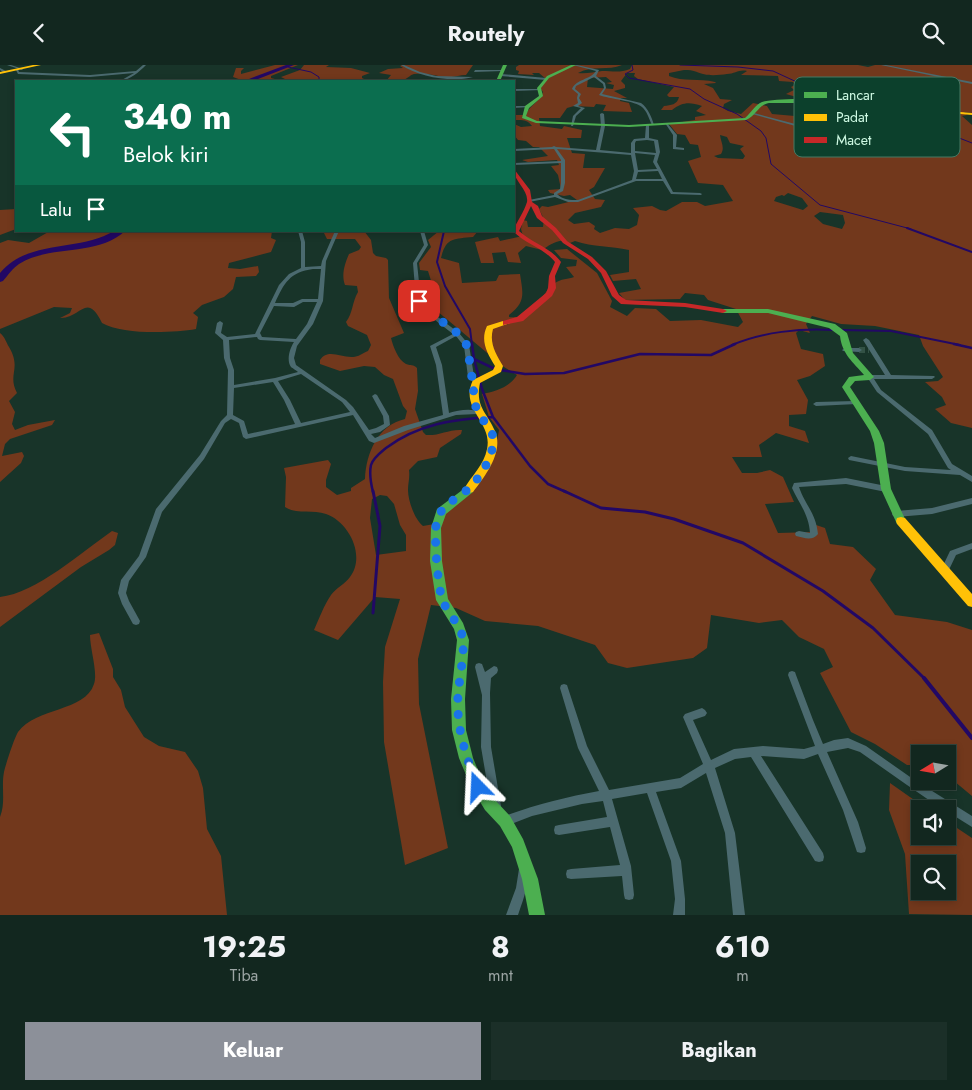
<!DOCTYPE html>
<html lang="id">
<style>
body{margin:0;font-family:Jost,sans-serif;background:#1b2f28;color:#f1f3f6;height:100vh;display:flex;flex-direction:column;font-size:19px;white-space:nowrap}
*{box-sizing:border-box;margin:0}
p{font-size:16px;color:#9ca5a4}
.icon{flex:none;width:28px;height:28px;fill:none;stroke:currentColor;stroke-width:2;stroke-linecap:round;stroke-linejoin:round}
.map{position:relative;height:850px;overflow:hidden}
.details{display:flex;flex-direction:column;background:#12271f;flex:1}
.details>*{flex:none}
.guide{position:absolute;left:15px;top:15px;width:500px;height:152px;border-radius:0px;box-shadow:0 2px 8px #0003,0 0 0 1px #31443d;background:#0b6e4f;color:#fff;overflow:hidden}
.needle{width:32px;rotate:259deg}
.buttons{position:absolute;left:911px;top:680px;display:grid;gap:10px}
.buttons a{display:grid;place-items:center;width:45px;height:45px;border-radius:0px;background:#12271f;box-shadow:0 2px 8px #0003,0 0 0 1px #31443d;font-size:25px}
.pin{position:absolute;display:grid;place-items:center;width:42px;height:42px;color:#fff;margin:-21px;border-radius:10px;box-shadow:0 2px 8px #0006}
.me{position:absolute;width:55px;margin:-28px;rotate:339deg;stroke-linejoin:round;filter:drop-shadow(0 0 4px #0008)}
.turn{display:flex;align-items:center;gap:18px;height:105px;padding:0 25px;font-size:22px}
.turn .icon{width:65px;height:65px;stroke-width:2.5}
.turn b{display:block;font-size:35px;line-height:42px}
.then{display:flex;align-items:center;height:48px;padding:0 25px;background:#0003;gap:10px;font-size:19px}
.eta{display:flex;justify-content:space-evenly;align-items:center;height:85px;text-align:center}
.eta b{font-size:30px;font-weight:700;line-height:35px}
.cta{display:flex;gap:10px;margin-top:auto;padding:10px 25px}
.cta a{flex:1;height:58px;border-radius:0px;background:#8c9099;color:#fff;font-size:20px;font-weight:700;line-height:58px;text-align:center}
.cta a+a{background:#1b2f28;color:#f1f3f6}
header{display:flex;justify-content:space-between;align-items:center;height:65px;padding:0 25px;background:#12271f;font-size:22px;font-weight:700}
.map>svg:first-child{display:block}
</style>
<header><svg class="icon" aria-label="back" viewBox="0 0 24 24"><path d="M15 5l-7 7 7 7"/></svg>Routely<svg class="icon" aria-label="search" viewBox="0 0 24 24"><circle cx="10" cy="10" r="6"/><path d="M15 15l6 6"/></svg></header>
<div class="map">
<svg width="972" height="850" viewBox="0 0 972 850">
<rect width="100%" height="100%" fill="#183429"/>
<path fill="#72381c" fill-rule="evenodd" d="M 275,0 L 298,0 L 271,11 L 271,13 L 283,16 L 244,16 L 233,12 L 236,3 L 244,3 L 241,6 L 241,9 Z
M 304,0 L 329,0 L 326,2 L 351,3 L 370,8 L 362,11 L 362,13 L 366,15 L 364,16 L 289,16 L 281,12 L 300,5 Z
M 402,0 L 473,0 L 466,10 C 460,10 453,13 446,12 C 436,11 424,7 414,9 C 410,10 408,13 404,15 L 404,16 L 386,16 L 391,10 L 379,8 L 388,4 L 403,3 L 400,1 Z
M 519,0 L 622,0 C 608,6 593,0 578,8 C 586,9 594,7 602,6 C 613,6 620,8 630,4 L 632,0 L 858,0 L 868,2 L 875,0 L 972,0 L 972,48 L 964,47 L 967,50 L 962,51 L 972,60 L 972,363 L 951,358 L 935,344 L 946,340 L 942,332 L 925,317 L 938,316 L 943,312 L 923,281 L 919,270 L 875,261 L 841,259 L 812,251 L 806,259 L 810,268 L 799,265 L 796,268 L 801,284 L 823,289 L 825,301 L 810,311 L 797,315 L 808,335 L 806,349 L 789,350 L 789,361 L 805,366 L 809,378 L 776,368 L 759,380 L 762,392 L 732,392 L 742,408 L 757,408 L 770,405 L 783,412 L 794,437 L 765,439 L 778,468 L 814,467 L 813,459 L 825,463 L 830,479 L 853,482 L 876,504 L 870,515 L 895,550 L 947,557 L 972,565 L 972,731 L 948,711 L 948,689 L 920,689 L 920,700 L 907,700 L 875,679 L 851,667 L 820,608 L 833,602 L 824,584 L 799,572 L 782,555 L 759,558 L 711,550 L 707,583 L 693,593 L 627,603 L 608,598 L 595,580 L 538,561 L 485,556 L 456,543 L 431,540 L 418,594 L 419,639 L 448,783 L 405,800 L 384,677 L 383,617 L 385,582 L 400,534 L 375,532 L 338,575 L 314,565 C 319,554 324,540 331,530 C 336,523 345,519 350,512 C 366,491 349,457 326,449 C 313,444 297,450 285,442 L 286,412 L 284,403 L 328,395 L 331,399 L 326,415 L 326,422 L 337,430 L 351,426 L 351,423 L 365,414 C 366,388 378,360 405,354 L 407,346 L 403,341 L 393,314 L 384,310 L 375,302 L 364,301 L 340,306 L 320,299 L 320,295 C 328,283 341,293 353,292 C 358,292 363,288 368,286 L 371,280 L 367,270 L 348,261 L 346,257 C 353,248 352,237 358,227 L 357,221 L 345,220 C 341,210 345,198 349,189 L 359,185 L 361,182 L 355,174 L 327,174 L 323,166 L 364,166 L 371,175 L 373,188 L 376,191 L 386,193 L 388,195 L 389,233 L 404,268 L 391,273 C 393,281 398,295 406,299 C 411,301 413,299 417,303 L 418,326 L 415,344 L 423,367 L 426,370 C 439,371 449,364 462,365 L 461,369 L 440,383 L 437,392 L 418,396 L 409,405 C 410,413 408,418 408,425 C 408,436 415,455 423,461 L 440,458 C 446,441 453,440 466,430 C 488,410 494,393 499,365 L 489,352 L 482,329 C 495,327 510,322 517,310 L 504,302 L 425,236 L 421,224 L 433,222 L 428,206 L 420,205 L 419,198 L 431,182 L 428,175 L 439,166 L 478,166 L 473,172 C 454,174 446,172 441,193 L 459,198 L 462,218 L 496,216 L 499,210 L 520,209 C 523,229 526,237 509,250 L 509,252 C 534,255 540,229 555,218 C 560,214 569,214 574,212 L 566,202 L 576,201 L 577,195 L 561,193 L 554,185 L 567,184 L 597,208 L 612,236 L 610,242 L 627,251 L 635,243 L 656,244 L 670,256 L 701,255 L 738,262 L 743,257 L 736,244 L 708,235 L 704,230 L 685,228 L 680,234 L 625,235 L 619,228 L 641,224 L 636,214 L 613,216 L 610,210 L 629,207 L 629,185 C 611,181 593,182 575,176 L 570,178 C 560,172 550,180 542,185 L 526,181 L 518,188 L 521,198 L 508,197 L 505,187 L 492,188 L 494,198 L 481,198 L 475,177 L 498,172 L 500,176 L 523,171 L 521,164 L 523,155 L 527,156 L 528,162 L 543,162 L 544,154 L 539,144 L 542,141 L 548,142 L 577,135 L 570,130 L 564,131 L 550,128 L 548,125 L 561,124 L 558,110 L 551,101 L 559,100 L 557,95 L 528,97 L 522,95 L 548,91 L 539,82 L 533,82 L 526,76 L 518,75 L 514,70 L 514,59 L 521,62 L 532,61 C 527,54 522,55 514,55 L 514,50 L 526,50 C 529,40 540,37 543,27 L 540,23 L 546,14 L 539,8 L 532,8 L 534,10 L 518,9 L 519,6 L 516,5 L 516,2 ZM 684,5 C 695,5 695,7 703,9 C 710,11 720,10 727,9 C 735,9 739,4 747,6 L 741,10 L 778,11 L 779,16 L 793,17 L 795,20 L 791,22 L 794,25 L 786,29 L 800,33 L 813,42 L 824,44 L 827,47 L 820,49 L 830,50 L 833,56 L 850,56 L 858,62 L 865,63 L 866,68 L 855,68 L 852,64 L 826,64 L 827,67 C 812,67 805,64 795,51 L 772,49 L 767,41 L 753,38 L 741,49 L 728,46 L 723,43 L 724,39 L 732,35 L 720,34 L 713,23 L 704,19 L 716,18 L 715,17 C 699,13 683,17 669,11 L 669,8 ZM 627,8 L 635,8 L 634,11 L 638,14 L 674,22 L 667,30 L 669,32 L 679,32 C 677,40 671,40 664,41 L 661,45 L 672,45 C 683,37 689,37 702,41 L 696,46 L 706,50 L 695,52 L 695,55 L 669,59 L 677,69 L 685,70 L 690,79 L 698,80 L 701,92 L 688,96 L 698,118 L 723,120 L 733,136 L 705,141 L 697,137 L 682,137 L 666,146 L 660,145 L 652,141 L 633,143 L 639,150 L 637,160 L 629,164 L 615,163 L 600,168 L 594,164 L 595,161 L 589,157 L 574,159 L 568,155 L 575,148 L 601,142 L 605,135 L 595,134 L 589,125 L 594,122 L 605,103 L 583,103 L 585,89 L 572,88 L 567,73 L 581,73 L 582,65 L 564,61 L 562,64 L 540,61 L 539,53 L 560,53 L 567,43 L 574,41 L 594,42 L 596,39 L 606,40 L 603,46 L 632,47 L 629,38 L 620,36 L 621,33 L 627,33 L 614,26 L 625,23 L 625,20 L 621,16 ZM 606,12 L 612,17 L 606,18 L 614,20 L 613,24 L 587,22 L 588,13 ZM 720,70 L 727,72 L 730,78 L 744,81 L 740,84 L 745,91 L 743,94 L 718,93 L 714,91 L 721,89 C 725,82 721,78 720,70 ZM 788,128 L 802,133 L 808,141 L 803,145 L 774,136 L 776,132 L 782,130 L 784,131 ZM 820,147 L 843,150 L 845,158 L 842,164 L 823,159 L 814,151 ZM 380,430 L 387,431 L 394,439 L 400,460 L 406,470 L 406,486 L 376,490 L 370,453 L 372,434 Z
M 16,144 L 16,164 L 0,170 L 0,145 Z
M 50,166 L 272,166 L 271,173 L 276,175 L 271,187 L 229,198 L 228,203 L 240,204 L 258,201 L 259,207 L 256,211 L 236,212 L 233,224 L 224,232 L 202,240 L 193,248 L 198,252 L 196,264 C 173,268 122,270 102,258 C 86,226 81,254 60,253 L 70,248 L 72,243 L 54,242 L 0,264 L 0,178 L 8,175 L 29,178 Z
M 0,268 C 5,272 6,277 9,282 C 22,304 7,309 17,328 L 9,336 L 15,347 L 12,359 L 15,365 L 28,360 L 55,355 L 52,360 L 10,374 L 5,379 L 2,391 L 22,387 L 24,391 L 21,398 L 0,417 Z
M 112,466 L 118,468 L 115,480 L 109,485 L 81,502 L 0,562 L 0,532 C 36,528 82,487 112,466 Z
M 99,568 L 113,604 L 113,612 L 121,625 L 125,642 L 144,672 L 159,681 L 185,687 L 198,706 L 203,723 L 207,764 L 221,791 L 227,850 L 0,850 L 0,752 C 6,737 1,722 4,707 C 6,698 14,674 18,667 C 36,642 85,647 94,619 C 98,608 90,584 90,570 Z
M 890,718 L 927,744 L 920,744 L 920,771 L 948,771 L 948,757 L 972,773 L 972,850 L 909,849 L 905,789 L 889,745 ZM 920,799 L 948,799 L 948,826 L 920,826 Z"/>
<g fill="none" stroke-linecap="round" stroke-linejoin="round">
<path stroke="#220865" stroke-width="1" d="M 632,0 L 633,5 L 625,9 L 629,13 L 690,24 L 704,34 L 737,49 L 761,66 L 766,73 L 771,99 L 820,140 L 911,164
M 680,0 L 738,2 L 773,6 L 840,37
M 288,2 L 311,7 L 319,12 L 319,16
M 845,39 L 908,53 L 972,78"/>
<path stroke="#220865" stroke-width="2" d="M 907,163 L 972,187
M 444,166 L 437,197 L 445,221 L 470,264 L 472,280
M 841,265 L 891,266 L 960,280
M 732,280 C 762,267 801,263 833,265"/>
<path stroke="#220865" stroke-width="2.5" d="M 472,279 L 474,294 L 495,304
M 954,279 L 972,283
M 474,294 L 482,324 L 493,352 L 530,401 L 548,419 L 566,427
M 500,305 L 525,309 L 564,308 L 640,289 L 711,290 L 735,279
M 373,427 C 371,419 369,409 371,400 C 373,393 380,388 386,383 C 418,359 454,354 493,352"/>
<path stroke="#220865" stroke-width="3" d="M 564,426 L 601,443 L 645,447 L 674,454 L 743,478 L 823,526 L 873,563 L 925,614
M 373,548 L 380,461 L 373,426"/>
<path stroke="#220865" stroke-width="4" d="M 924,613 L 972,673"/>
<path fill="#220865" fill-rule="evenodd" d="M 286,0 L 294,0 L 258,14 L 262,16 L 249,14 Z
M 114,166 L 125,166 C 97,192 51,179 19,199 C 13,203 8,210 3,216 L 0,217 L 0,208 C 28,174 79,187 114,166 Z"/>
<path stroke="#335245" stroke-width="6" stroke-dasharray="6 3" stroke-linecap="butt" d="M 859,285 L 869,285"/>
<path fill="#4b6a6f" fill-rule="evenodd" d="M 7,0 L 11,0 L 23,4 L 22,5 Z
M 143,0 L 146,0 C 139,7 130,15 120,16 L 134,8 L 90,12 L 18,9 L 16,5 L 18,4 L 19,7 L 90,10 L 136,6 Z
M 401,0 L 404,0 L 420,7 L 436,11 L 473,12 C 452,18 420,12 401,0 Z
M 573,0 L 577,0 L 599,5 L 596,11 L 605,18 L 606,23 L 602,29 L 641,38 C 648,43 652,53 654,60 L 652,60 C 649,54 647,46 642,42 C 636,36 609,34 599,30 L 604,23 L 603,19 L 594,12 L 576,21 L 575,24 L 581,29 L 579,33 L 582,38 L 578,41 L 585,43 L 576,51 L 573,61 L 571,61 L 573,51 L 581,43 L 573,41 L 578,38 L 577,33 L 578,29 L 572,24 C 576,14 590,15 596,6 Z
M 881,0 L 886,0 L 972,17 L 972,19 Z
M 0,3 L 6,6 L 6,7 L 4,8 L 0,5 Z
M 475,5 L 502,5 L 503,6 L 474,7 Z
M 501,9 L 546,13 L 547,14 L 546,15 L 500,11 Z
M 514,24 L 540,24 L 541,25 L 514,26 Z
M 801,35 L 811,41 L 812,48 L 831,62 L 857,62 L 859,63 L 857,64 L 830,64 L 799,62 L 752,49 L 754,48 L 799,60 L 826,62 L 809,49 L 808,42 L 800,37 Z
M 514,41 L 527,41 L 529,42 L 514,43 Z
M 602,48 L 604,49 L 605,61 L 600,85 L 631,88 L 631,78 L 634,74 L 645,73 L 646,60 L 649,59 L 649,73 L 658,75 L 660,87 L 657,97 L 673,127 L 700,128 L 702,129 L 701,130 L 671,129 L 663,116 L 636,116 L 578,137 L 568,137 L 555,132 L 529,137 L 529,135 L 554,130 L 554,128 L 560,124 L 561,118 L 561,98 L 514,100 L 514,98 L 561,96 L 561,95 L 554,84 L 514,86 L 514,84 L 552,82 L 554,81 L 556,82 L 596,85 L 601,61 L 600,49 ZM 647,75 L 654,76 L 656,88 L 635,86 L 635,78 L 636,76 ZM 557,84 L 631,90 L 634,106 L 632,115 L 578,135 C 570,135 563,135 557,129 L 563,126 L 565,118 L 565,95 ZM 635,88 L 655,90 L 653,97 L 657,104 L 638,105 ZM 658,106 L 662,114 L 636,114 L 638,107 Z
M 665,58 L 667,58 L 677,70 L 676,82 L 684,83 L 684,85 L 673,84 L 673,70 Z
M 298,166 L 302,166 L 305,177 L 305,202 L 321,201 L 322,196 L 335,166 L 339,166 L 326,196 L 323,236 L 313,259 L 297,281 L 294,293 L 296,300 L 346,335 L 353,342 L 369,365 L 376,363 L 384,359 L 383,351 L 372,331 L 375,329 L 377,330 L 389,351 L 390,360 L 380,367 L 371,369 L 375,373 L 404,361 L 443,350 L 436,300 L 430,281 L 453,269 L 426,248 L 416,236 L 413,198 L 424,180 L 420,166 L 424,166 L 428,180 L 417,198 L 421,236 L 430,246 L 459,268 L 469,280 L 474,311 L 479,317 L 476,319 L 474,318 L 468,312 L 464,281 L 456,271 L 436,282 L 442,300 L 449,348 C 458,345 472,343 480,347 L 477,349 L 456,350 L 408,365 L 374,378 L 369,376 L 353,350 L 246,374 L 243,372 L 239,358 L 231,354 L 225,358 L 204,394 L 162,447 L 146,492 L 129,516 L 126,528 L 129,536 L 140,556 L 139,559 L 136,560 L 133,559 L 122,539 L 118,528 L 121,515 L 139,491 L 156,444 L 200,390 L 221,356 L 227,350 L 228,305 L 224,293 L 223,275 L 215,268 L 217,258 L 220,256 L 223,258 L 221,268 L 227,272 L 255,269 L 279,220 L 289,209 L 301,203 L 301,177 ZM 313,204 L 321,204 L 318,234 L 302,234 L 293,238 L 275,238 C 284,218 290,207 313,204 ZM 303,237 L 317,237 L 307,259 L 296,274 L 262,272 L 260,268 L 274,241 L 294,242 ZM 257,272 L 258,274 L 260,275 L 294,277 C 290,283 286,295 291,302 C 291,302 297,306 298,307 L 275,313 L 234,320 L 234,305 L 230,293 L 229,275 ZM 301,309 L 342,337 L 350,347 L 301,358 L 290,335 L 278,316 ZM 273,317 L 284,335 L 295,359 L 248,369 L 244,356 L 233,350 L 234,323 Z
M 866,273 L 869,275 L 891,310 L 934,311 L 935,312 L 932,314 L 874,314 L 881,325 L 932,365 L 952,399 L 972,411 L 972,417 L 960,410 L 905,406 L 849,395 L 848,393 L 851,391 L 905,402 L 951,405 L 948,403 L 928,369 L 877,327 L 867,312 L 870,310 L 885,310 L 863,275 Z
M 845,283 L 859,283 L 862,285 L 859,287 L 843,286 L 842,285 Z
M 855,336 L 857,337 L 858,338 L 857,339 L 816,341 L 813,339 L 816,337 Z
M 846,413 L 886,421 L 889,424 L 886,427 L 846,419 L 799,422 C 805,440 816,448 818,469 C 813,476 804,473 796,471 L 795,469 L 796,467 L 799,466 L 810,468 C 809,450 799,438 792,423 L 794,418 Z
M 972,433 L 972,439 L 932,449 L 896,452 L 893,451 L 892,449 L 893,447 L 896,446 L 932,443 Z
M 972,478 L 972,484 L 956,490 L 947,509 L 944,510 L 941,509 L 940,507 L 950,486 Z
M 479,598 L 482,599 L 485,607 L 494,601 L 497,602 L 498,605 L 497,608 L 491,613 L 490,628 L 491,682 L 501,741 L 500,745 L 496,746 L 492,745 L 491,741 L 481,682 L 482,630 L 475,602 L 476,599 Z
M 792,606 L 795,607 L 796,610 L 813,655 L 823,679 L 834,675 L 848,673 L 866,681 L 913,714 L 972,751 L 972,762 L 948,747 L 948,744 L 942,744 L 907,720 L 860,687 L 848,683 L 827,687 L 858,757 L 866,783 L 865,787 L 861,788 L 857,787 L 843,745 L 818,689 L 804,694 L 761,691 L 823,788 L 824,792 L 823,796 L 819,797 L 815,796 L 751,692 L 735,694 L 715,703 L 735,768 L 745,850 L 733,850 L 725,768 L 706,708 L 681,723 L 656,727 L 681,796 L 685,834 L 685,850 L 673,850 L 675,834 L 671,796 L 647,728 L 612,734 L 631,801 L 634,830 L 633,834 L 629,835 L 625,834 L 624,830 L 622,811 L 571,814 L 567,813 L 566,809 L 567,805 L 571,804 L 620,800 L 610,762 L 559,770 L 555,769 L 554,765 L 555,761 L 559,760 L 607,752 L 603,736 L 582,739 L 532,751 L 506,761 L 502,760 L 501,756 L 502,752 C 534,740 566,732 599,726 L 578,683 L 560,623 L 561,620 L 564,619 L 567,620 L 587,681 L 609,725 L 680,713 L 703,699 L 683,652 L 685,649 L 702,643 L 705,645 L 707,648 L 705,651 L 693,655 L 711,695 L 734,684 L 763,681 L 804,684 L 815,681 L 788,610 L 789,607 Z
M 523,803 L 527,804 C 531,816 522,838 518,850 L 506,850 L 516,823 L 519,804 Z"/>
<path fill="#4caf50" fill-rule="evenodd" d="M 503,0 L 507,0 L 500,16 L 496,16 Z
M 571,0 L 576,0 L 549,13 L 541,23 L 543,31 L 529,43 L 526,51 L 537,56 L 629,60 L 745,53 C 751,48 755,40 762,37 C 774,33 825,33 836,37 L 834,38 L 769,38 C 758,40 756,51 746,55 L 629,62 L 536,58 L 522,53 L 525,41 L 539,31 L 537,23 L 547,11 Z
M 720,244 L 768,244 L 835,259 L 847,268 L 853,288 L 874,312 L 870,315 L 855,316 L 850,322 L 879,366 L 884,378 L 891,424 L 906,456 L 905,459 L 897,459 L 881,424 L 874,378 L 870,366 L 842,322 L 849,312 L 864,310 C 853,297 842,289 840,271 L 829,263 L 768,248 L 723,248 L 719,246 Z
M 469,420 L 474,424 L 473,427 L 446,449 L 441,463 L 442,496 L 448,534 L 463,558 L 469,575 L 465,634 L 466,665 L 473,693 L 481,712 L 495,735 L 510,751 L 523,774 L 538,814 L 545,850 L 529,850 L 522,814 L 512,782 L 500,761 L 485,745 L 471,722 L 459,693 L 452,665 L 451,634 L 457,575 L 454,564 L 436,535 L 430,496 L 431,463 L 437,444 Z"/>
<path fill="#ffc107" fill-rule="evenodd" d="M 33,0 L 41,0 L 0,9 L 0,7 Z
M 834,36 L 972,48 L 972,50 L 832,38 Z
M 503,256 L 506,256 L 510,258 L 493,264 C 489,278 496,289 503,301 L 501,307 L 480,318 C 475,342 487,347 495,366 C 504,387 485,411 473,427 L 469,428 L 464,424 C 472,410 484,400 487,384 C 493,357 459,344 473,315 L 493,305 L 495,301 C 487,288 480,276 487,261 Z
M 901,452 L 905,453 L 972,529 L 972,542 L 968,541 L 897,459 L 896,456 L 897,453 Z"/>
<path fill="#c62828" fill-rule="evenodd" d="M 514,104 L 530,125 L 532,137 L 538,141 L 542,151 L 556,163 L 567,176 L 592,192 L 606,206 L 619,230 L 626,235 L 685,238 L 723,244 L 727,246 L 723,248 L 685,242 L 621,239 L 612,231 L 601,208 L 588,194 L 563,178 L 552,165 L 537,153 L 531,141 L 519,166 C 532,178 550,182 561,197 L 555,211 L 556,223 L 552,231 L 523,256 L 503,260 L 503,256 L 517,252 L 546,228 L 548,223 L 549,211 L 555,197 C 544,183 525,179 513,166 C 516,158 524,147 527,137 C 529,125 513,116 514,104 Z"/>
</g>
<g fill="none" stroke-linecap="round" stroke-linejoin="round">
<path stroke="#1a73e8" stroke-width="9" stroke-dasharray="0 16.2" d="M 419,236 C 430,254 458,261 467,281 C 472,293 466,307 476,318 C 466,339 486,355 494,373 C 493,392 479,417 463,428 C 453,436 442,441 437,454 C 433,468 438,525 443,537 C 448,547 460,561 462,570 C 466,583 459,615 458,630 C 456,663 466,692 478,722"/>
</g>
<rect x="794" y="12" width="166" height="80" rx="8" fill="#0c402c" stroke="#467863" stroke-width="1"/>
<rect x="804" y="27" width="23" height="6" fill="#4caf50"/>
<rect x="804" y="49" width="23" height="7" fill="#ffc107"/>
<rect x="804" y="72" width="23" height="6" fill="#c62828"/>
<g font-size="14" fill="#cffae4">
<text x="836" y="35">Lancar</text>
<text x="836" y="57">Padat</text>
<text x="836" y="80">Macet</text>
</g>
</svg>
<div class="buttons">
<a><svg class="needle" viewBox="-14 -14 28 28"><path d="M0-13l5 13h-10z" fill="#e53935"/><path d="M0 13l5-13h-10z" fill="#9ca5a4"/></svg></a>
<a><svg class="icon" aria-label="sound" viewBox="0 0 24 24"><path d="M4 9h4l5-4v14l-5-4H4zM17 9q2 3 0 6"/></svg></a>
<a><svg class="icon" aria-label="search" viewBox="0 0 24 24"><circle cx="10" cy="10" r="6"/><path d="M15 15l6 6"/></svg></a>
</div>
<div class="pin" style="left:419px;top:236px;background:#d93025"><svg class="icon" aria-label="arrive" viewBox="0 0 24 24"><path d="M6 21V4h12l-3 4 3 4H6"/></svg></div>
<svg class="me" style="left:478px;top:722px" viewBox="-20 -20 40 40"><path d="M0-17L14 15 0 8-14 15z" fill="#1a73e8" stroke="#fff" stroke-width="4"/></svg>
<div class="guide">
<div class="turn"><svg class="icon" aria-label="left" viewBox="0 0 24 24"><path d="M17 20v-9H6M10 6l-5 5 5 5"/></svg><div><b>340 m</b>Belok kiri</div></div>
<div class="then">Lalu<svg class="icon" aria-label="arrive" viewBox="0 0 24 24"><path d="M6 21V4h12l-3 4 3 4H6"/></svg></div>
</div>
</div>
<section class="details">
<div class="eta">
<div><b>19:25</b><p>Tiba</p></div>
<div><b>8</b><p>mnt</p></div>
<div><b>610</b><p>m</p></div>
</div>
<div class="cta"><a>Keluar</a><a>Bagikan</a></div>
</section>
